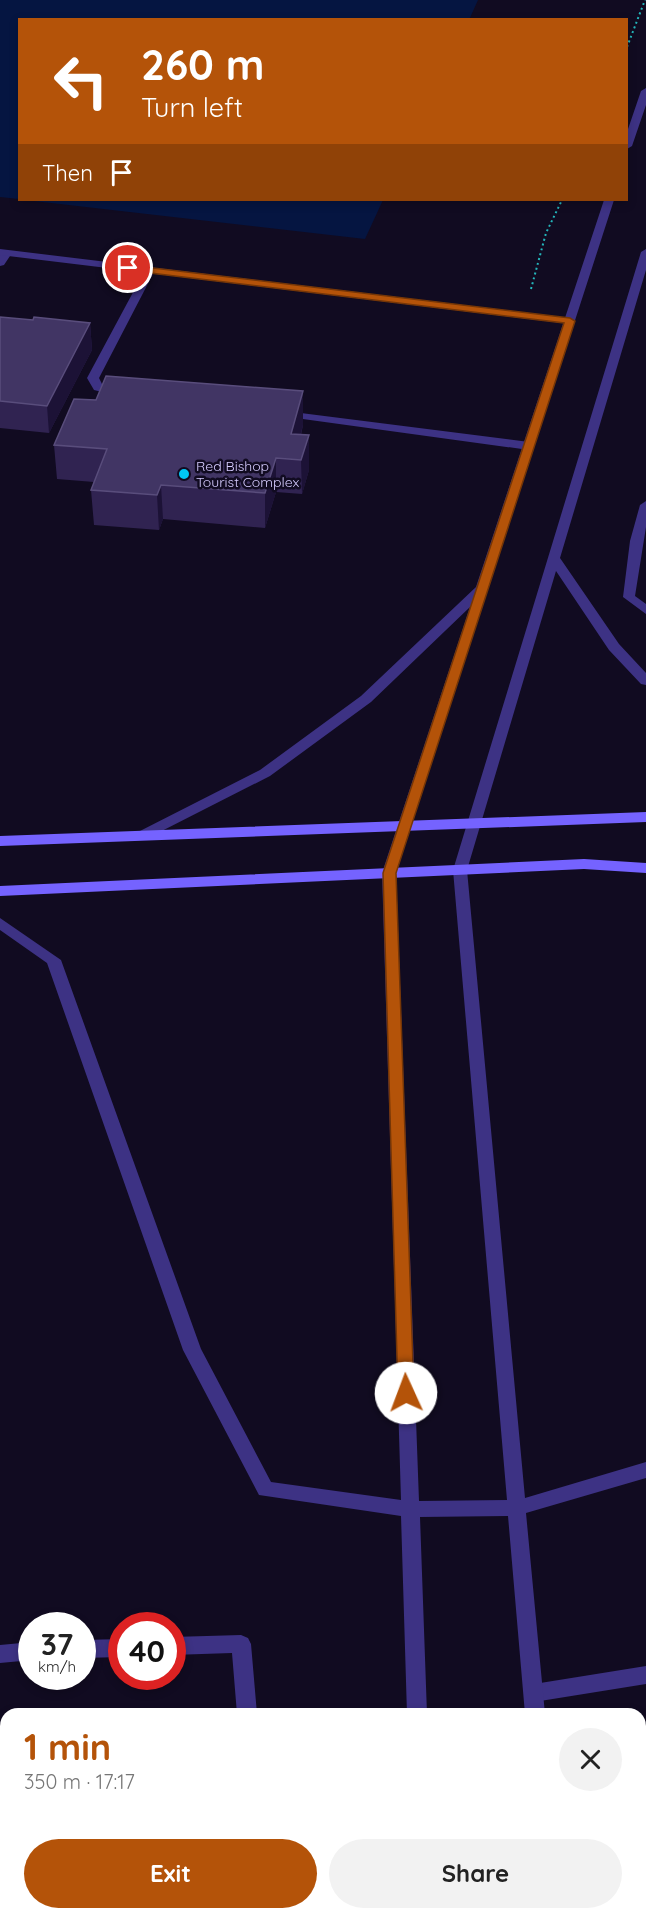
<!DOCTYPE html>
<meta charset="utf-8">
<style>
body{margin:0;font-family:Quicksand,sans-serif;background:#f2f2f2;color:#222;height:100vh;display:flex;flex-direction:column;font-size:22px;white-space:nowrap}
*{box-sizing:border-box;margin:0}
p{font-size:20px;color:#767676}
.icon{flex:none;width:33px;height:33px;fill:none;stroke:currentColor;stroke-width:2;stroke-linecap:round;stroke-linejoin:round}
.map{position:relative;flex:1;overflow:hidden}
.details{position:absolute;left:0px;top:1708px;width:646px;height:212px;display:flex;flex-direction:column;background:#fff;border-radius:18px 18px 0 0;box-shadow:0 3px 9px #0003}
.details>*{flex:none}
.top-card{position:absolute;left:18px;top:18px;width:610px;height:183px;border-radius:0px;box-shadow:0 3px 9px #0003;background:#b45309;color:#fff;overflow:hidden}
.speed{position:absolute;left:18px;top:1612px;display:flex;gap:12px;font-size:30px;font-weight:700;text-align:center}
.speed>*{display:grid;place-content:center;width:78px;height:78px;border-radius:50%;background:#fff;box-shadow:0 3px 9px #0003;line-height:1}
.speed small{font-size:15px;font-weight:400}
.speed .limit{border:9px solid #d22;background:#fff;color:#111}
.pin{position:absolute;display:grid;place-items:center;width:51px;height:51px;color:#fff;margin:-26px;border:3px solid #fff;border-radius:50%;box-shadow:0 2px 6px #0007}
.me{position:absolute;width:66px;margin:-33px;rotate:358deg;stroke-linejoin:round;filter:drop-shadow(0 0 4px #0008)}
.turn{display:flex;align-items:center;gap:21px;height:126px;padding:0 24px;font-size:27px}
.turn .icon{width:78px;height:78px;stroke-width:2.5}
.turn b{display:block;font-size:42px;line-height:51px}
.then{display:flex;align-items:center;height:57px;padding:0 24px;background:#0003;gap:12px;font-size:22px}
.round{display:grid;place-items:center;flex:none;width:63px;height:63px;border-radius:32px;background:#f2f2f2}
.summary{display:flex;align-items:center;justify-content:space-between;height:102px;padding:0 24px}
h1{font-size:36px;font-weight:700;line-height:45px;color:#b45309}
.cta{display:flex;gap:12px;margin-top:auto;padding:12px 24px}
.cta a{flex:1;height:69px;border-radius:36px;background:#b45309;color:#fff;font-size:24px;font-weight:700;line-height:69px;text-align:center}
.cta a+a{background:#f2f2f2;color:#222}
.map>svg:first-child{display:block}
</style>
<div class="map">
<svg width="646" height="1919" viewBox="0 0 646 1919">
<rect width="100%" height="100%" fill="#110b21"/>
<path fill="#051541" d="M 0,0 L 478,0 L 469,20 L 20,20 L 19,199 L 0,197 Z
M 25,200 L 383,200 L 365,239 Z"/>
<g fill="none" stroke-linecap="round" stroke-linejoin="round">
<path stroke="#24b6bb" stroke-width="2" stroke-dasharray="2 3" stroke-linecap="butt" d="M 627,47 L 645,0
M 531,289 L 546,233 L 562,200"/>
<path fill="#3d3284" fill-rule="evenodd" d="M 7,250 L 12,253 L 4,265 L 0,266 L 0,255 Z
M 150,267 L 155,270 L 99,378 L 103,386 L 124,393 L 118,396 L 94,390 L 87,378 L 145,270 Z
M 285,411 L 529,442 L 535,446 L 529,450 L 281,416 L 279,414 Z
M 241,1635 L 248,1638 L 251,1644 L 257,1714 L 237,1714 L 232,1653 L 172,1655 L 172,1637 Z
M 122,1639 L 122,1657 L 82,1658 L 82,1640 Z
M 32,1642 L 32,1660 L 0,1663 L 0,1645 Z
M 255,1914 L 277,1914 L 278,1919 L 256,1919 Z"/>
<path fill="#3d3284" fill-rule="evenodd" d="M 0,249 L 570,318 L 575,321 L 570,324 L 0,255 Z
M 646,501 L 646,527 L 635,596 L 646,604 L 646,614 L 623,597 L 630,541 L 640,505 Z
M 646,1666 L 646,1684 L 534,1702 L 527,1699 L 524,1693 L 527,1687 L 534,1684 Z"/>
<path fill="#3d3284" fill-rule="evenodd" d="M 646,88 L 646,105 L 632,146 L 627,149 L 627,132 L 641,91 Z
M 604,200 L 614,200 L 396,873 L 419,1501 L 507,1500 L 453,870 L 641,252 L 646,249 L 646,270 L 560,558 L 619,644 L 646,673 L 646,685 L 641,684 L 609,650 L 556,571 L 467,870 L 525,1498 L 646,1462 L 646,1478 L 526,1513 L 545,1714 L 525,1714 L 508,1516 L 420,1517 L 427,1714 L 407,1714 L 401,1516 L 259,1495 L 183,1350 L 47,963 L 0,930 L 0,918 L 61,960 L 201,1349 L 271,1482 L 401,1500 L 382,873 L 470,607 L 371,702 L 270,776 L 148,838 L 143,840 L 136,835 L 138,832 L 260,770 L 361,696 L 476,587 Z
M 413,1914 L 435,1914 L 435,1919 L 413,1919 Z
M 527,1914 L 549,1914 L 549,1919 L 527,1919 Z"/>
<path fill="#7563ff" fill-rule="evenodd" d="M 646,812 L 646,822 L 0,846 L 0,836 Z
M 584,859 L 646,863 L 646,873 L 584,869 L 0,896 L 0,886 Z"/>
</g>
<path fill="#302351" d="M 0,317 L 33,320 L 90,323 L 92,350 L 49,433 L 0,428 Z
M 303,391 L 303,425 L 301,435 L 309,470 L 302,494 L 276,492 L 265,528 L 163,519 L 159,530 L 94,525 L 91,490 L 94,482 L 57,479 L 54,445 L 96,400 Z"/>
<path fill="#1c1236" d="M 90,323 L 92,350 L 49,433 L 47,406 Z
M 303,391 L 303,425 L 294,459 L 291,434 Z
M 309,435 L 309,470 L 302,494 L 301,460 Z
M 276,458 L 276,492 L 265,528 L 265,493 Z
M 161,485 L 163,519 L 159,530 L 157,495 Z"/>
<path fill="#413564" stroke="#594d7c" stroke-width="1.5" d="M 0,317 L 33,320 L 34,317 L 90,323 L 47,406 L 0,401 Z
M 106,376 L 303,391 L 291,434 L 309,435 L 301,460 L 276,458 L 265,493 L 161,485 L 157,495 L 91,490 L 107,449 L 54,445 L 74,399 L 96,400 Z"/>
<path fill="#b45309" stroke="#753606" stroke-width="1.5" d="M 128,265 L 570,318 L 575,321 L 396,873 L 414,1393 L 412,1397 L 406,1399 L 401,1397 L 398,1393 L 383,873 L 564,323 L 125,270 L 125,266 Z"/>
<circle fill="#00c7f7" stroke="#110b21" stroke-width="2" cx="184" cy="474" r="6"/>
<g text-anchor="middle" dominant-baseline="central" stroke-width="5" stroke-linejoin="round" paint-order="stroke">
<g font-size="14" fill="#d6ccff" stroke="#110b21" text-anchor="start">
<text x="196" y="466">Red Bishop<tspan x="196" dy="16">Tourist Complex</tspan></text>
</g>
</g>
</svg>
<div class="speed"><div>37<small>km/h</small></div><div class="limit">40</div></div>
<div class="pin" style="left:128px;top:268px;background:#d93025"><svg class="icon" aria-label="arrive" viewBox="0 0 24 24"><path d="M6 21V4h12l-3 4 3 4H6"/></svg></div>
<svg class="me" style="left:406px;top:1393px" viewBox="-20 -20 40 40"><circle r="19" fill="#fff"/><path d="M0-13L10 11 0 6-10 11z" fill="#b45309"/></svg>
<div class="top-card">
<div class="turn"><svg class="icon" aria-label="left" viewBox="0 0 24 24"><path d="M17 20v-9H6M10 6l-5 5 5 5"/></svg><div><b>260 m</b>Turn left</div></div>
<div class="then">Then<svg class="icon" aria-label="arrive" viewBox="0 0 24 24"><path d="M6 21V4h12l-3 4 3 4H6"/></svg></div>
</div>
<section class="details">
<div class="summary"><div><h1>1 min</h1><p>350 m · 17:17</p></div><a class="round"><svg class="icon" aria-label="close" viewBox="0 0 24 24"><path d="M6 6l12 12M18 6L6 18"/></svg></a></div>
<div class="cta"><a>Exit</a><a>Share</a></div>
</section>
</div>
